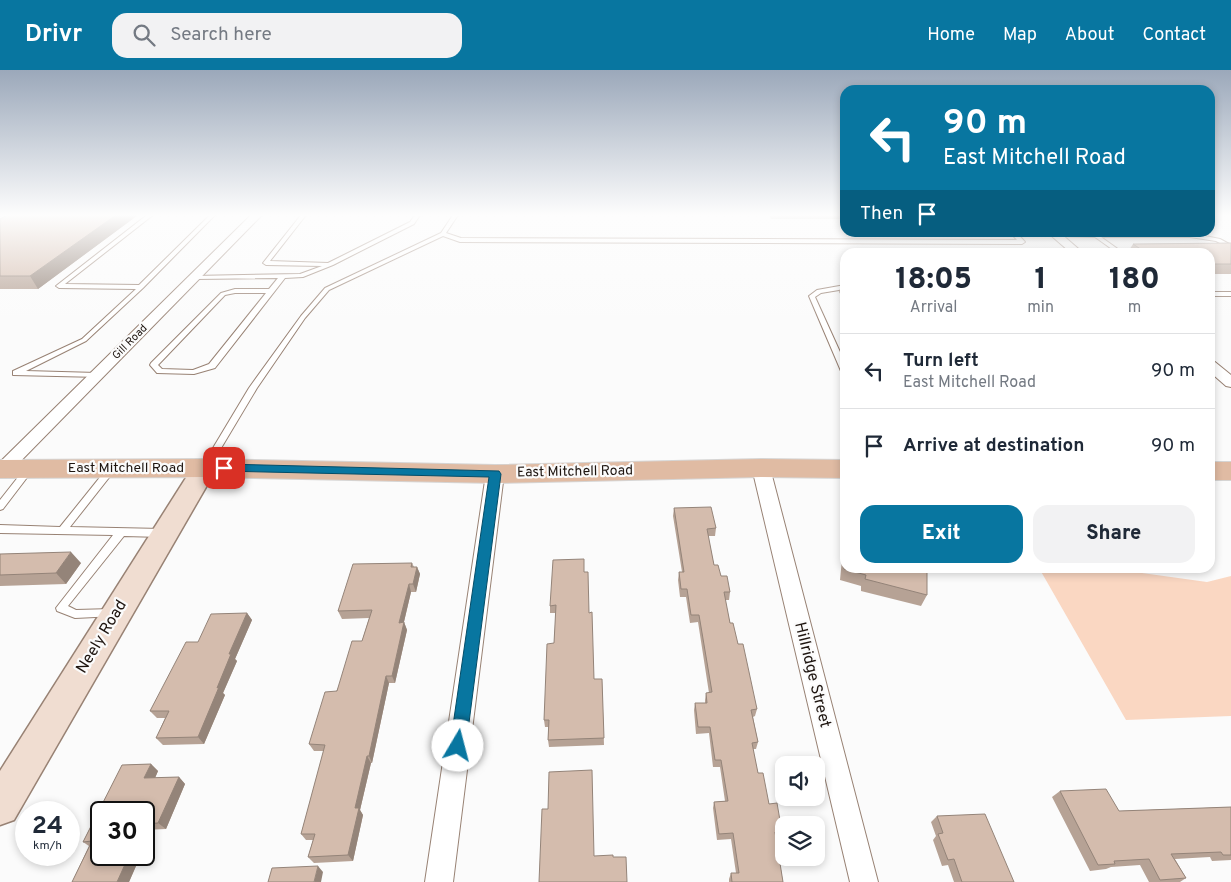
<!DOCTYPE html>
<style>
body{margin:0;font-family:Overpass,sans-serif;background:#f2f2f3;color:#1f2937;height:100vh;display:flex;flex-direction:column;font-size:19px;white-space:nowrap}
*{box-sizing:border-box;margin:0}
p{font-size:16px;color:#747a83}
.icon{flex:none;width:28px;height:28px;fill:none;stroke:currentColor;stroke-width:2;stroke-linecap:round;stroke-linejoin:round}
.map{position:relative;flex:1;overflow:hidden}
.drawer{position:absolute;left:840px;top:178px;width:375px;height:325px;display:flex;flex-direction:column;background:#fff;border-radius:15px;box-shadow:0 2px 8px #0003}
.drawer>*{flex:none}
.top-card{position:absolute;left:840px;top:15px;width:375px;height:152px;border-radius:15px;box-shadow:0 2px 8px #0003;background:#0876a0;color:#fff;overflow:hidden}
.controls{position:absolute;left:775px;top:686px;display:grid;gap:10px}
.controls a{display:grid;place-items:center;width:50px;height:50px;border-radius:10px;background:#fff;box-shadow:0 2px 8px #0003;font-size:25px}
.speed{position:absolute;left:15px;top:731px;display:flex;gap:10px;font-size:25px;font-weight:700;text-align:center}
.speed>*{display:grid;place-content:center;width:65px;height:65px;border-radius:50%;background:#fff;box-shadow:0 2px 8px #0003;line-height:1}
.speed small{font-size:12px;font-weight:400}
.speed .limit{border:2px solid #111;border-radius:8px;background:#fff;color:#111}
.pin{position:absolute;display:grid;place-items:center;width:42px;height:42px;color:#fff;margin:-21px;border-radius:10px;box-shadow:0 2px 8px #0006}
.me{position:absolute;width:55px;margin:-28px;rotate:8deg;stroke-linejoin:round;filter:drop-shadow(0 0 4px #0008)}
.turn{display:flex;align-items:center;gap:18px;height:105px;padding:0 20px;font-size:22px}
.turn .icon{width:65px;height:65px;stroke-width:2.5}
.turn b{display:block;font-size:35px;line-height:42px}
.then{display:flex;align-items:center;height:48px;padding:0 20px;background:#0003;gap:10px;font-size:19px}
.eta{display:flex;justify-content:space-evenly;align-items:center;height:85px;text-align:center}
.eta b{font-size:30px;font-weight:800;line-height:35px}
.button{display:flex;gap:10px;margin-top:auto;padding:10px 20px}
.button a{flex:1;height:58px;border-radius:15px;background:#0876a0;color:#fff;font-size:20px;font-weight:800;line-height:58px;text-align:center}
.button a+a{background:#f2f2f3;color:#1f2937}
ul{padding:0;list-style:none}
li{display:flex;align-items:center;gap:15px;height:75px;padding:0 20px;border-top:1px solid #e0e1e3}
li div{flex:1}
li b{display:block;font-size:19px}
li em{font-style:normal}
header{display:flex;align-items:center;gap:30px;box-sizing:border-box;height:70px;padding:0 25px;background:#0876a0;color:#fff}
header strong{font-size:24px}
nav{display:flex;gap:28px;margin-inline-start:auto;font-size:18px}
.search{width:350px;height:45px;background:#f2f2f3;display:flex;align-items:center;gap:12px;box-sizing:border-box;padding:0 18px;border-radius:15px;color:#747a83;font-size:19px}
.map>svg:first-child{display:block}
</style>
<header>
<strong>Drivr</strong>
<div class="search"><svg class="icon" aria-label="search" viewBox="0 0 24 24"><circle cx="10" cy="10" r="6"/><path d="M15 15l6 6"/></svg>Search here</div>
<nav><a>Home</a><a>Map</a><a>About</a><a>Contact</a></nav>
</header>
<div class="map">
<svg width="1231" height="812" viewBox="0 0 1231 812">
<rect width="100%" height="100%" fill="#fbfbfb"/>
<path fill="#fad7c2" d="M 1039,498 L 1106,498 L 1207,512 L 1231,506 L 1231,646 L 1126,650 Z"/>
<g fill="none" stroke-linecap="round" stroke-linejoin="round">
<defs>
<path id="lane" d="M 147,145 L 153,145 L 65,214 L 139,215 L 210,145 L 215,145 L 143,218 L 86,271 L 26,301 L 97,303 L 101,305 L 100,307 L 13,305 L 13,301 L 82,269 L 136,219 L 59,218 L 56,216 Z
M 301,145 L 306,145 L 270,191 L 328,193 L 410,152 L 415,145 L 420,145 L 414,154 L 333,195 L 303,207 L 285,208 L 215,298 L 194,304 L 157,303 L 150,295 L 151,293 L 221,223 L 235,219 L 269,219 L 278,208 L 195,209 L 192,207 L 193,206 L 300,204 L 322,196 L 266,195 L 263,193 ZM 235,223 L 266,223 L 209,294 L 193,300 L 162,299 L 158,295 L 225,225 Z
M 453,145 L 458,145 L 446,163 L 461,168 L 1017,170 L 1010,162 L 1016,162 L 1025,172 L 1022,174 L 460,172 L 443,166 L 329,220 L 305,248 L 257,318 L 208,400 L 202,400 L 201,398 L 249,318 L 301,246 L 325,218 L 441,163 Z
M 1056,163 L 1190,163 L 1220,169 L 1231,175 L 1231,179 L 1216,171 L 1190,167 L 1101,167 L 1122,182 L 1116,182 L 1095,167 L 1054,166 L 1053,165 Z
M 845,215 L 845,219 L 821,223 L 815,227 L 845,293 L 845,303 L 841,301 L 809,226 L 817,220 Z
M 1210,222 L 1231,222 L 1231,226 L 1210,226 Z
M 112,395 L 115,396 L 116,398 L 115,400 L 70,457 L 162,459 L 165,460 L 167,463 L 165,466 L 162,467 L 124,466 L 68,536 L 76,540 L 112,539 L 116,540 L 117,543 L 116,546 L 75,548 L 57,541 L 56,538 L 113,465 L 0,463 L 0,455 L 60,457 L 109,396 Z
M 29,396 L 32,397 L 33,399 L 32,401 L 3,439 L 0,440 L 0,430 L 26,397 Z"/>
<path id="street" d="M 251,145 L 262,145 L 9,403 L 0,404 L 0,392 Z
M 1047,162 L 1059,162 L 1082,182 L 1070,182 Z
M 1210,291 L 1215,292 L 1231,305 L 1231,317 L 1226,316 L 1210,302 Z
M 761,392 L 767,394 L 770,398 L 878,812 L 850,812 L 752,398 L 755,394 Z
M 495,398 L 501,400 L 504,404 L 453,812 L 425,812 L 486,404 L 489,400 Z"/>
<path id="secondary" d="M 205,390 L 214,392 L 217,398 L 14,750 L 0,755 L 0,701 L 196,392 Z"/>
<path id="primary" d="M 205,389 L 495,395 L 761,389 L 845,390 L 845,408 L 761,407 L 495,413 L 205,407 L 0,408 L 0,390 Z
M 1210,392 L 1231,392 L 1231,410 L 1210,410 Z"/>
</defs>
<use href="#lane" stroke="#988274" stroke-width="2"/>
<use href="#street" stroke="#988274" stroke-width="2"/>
<use href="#secondary" stroke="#988274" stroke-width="3"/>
<use href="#primary" stroke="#d6d5d4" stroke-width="2"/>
<use href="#lane" fill="#fff" fill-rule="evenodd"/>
<use href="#street" fill="#fff" fill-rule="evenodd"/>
<use href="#secondary" fill="#f0ddd1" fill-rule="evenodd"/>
<use href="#primary" fill="#e0bba3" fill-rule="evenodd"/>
</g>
<path fill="#b6a295" d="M 7,145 L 138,145 L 38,219 L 0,219 L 0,149 Z
M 769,145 L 845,145 L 845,149 L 771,149 Z
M 1231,173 L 1231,204 L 1210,204 L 1210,182 L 1128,182 L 1133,174 Z
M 845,208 L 845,232 L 839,222 L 843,209 Z
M 674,438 L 716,458 L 715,466 L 708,466 L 714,495 L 730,522 L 729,530 L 725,530 L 730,553 L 738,574 L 757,639 L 755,646 L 753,647 L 758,672 L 756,679 L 753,679 L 758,703 L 769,734 L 782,762 L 780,768 L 776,768 L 783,812 L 729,812 L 729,809 L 731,803 L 736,803 L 731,769 L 717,770 L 713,738 L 714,732 L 725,731 L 720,697 L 713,697 L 709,663 L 696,664 L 694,640 L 695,633 L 705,633 L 705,630 L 706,623 L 709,623 L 698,552 L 690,553 L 686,527 L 680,527 L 678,510 L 679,502 L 682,502 L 673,446 Z
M 845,482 L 845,498 L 927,525 L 921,536 L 861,521 L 861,516 L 840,510 L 842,489 Z
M 0,484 L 81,493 L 66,514 L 0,516 Z
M 412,493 L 414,497 L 417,497 L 420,504 L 416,522 L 411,522 L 404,552 L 407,560 L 395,613 L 389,613 L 372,693 L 371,693 L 360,740 L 363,745 L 353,791 L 314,793 L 308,787 L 313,770 L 306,770 L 301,764 L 324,681 L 314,681 L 309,674 L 362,571 L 369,548 L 342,549 L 338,541 Z
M 584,502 L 589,543 L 594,609 L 602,609 L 604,675 L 549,677 L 548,670 L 548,657 L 545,657 L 544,650 L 554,573 L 556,543 L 550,543 L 550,536 Z
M 247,543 L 252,550 L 235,589 L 237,591 L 223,623 L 225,625 L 204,674 L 163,675 L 156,668 L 165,648 L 157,648 L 150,641 L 198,572 Z
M 151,694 L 158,701 L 155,708 L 179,707 L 185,714 L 166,759 L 144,760 L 144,742 L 101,742 L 101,785 L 119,785 L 116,791 L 127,790 L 136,796 L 129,812 L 72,812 L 89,776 L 83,772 L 122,695 Z
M 1060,721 L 1119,741 L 1231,737 L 1231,790 L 1212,791 L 1210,787 L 1175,789 L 1186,808 L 1180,812 L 1149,812 L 1140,795 L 1111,797 L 1106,799 L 1090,801 L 1052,727 Z
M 937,746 L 1014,812 L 954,812 L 948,795 L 942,796 L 933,770 L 936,766 L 931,752 Z"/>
<path fill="#948479" d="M 116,145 L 138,145 L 38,219 L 30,206 Z
M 71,482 L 81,493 L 66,514 L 56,503 Z
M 417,497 L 420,504 L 416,522 L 413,514 Z
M 409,514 L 411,522 L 402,560 L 399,553 Z
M 247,543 L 252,550 L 235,589 L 237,591 L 223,623 L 225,625 L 204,674 L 198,667 L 229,584 Z
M 404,552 L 407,560 L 395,613 L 392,606 Z
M 386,606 L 389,613 L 372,693 L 369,686 Z
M 367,686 L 371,693 L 360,740 L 363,745 L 353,791 L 348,785 L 355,738 Z
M 151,694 L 158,701 L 152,715 L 144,708 Z
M 179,707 L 185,714 L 166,759 L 158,753 Z
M 107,785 L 119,785 L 113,797 L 104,791 Z
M 127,790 L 136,796 L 129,812 L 117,812 Z
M 318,796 L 323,802 L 321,812 L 314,812 Z"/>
<path fill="#d4bcad" stroke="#948479" d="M 7,145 L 116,145 L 30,206 L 0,206 L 0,149 Z
M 1231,173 L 1231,194 L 1210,194 L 1210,182 L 1145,182 L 1133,174 Z
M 711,437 L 716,458 L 707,459 L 714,495 L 718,495 L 721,506 L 727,506 L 730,522 L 724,522 L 730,553 L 733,553 L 738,574 L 743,574 L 757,639 L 751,640 L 758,672 L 752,673 L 758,703 L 763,703 L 769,734 L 777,733 L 782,762 L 775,762 L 783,812 L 732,812 L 731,803 L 739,803 L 733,763 L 719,764 L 714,732 L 728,731 L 721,690 L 715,690 L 710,657 L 698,657 L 695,633 L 707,633 L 706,623 L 712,622 L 699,545 L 691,545 L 687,519 L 681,519 L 679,502 L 684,502 L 674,438 Z
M 71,482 L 56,503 L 0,505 L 0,484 Z
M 584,489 L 584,502 L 588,502 L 589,543 L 592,542 L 594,609 L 602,609 L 604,668 L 548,670 L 549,650 L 544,650 L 547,574 L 554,573 L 556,535 L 550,536 L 553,490 Z
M 845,489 L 845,498 L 927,498 L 927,525 L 865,509 L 866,505 L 844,499 Z
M 412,493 L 411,497 L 417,497 L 413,514 L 409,514 L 399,553 L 404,552 L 392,606 L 386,606 L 369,686 L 367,686 L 355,738 L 359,738 L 348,785 L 308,787 L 315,764 L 301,764 L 325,675 L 309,674 L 325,622 L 337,621 L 352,571 L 362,571 L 372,540 L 338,541 L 353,494 Z
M 247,543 L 229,584 L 231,584 L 217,618 L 219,617 L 198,667 L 156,668 L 169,641 L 150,641 L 186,572 L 198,572 L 211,544 Z
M 151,694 L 144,708 L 179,707 L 158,753 L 144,754 L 144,742 L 101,742 L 101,785 L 107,785 L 104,791 L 127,790 L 117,812 L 72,812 L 92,771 L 83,772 L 122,695 Z
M 592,700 L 594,786 L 613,785 L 613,787 L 626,787 L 627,812 L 539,812 L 542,739 L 548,739 L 549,702 Z
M 1106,719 L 1119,741 L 1231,737 L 1231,785 L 1223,785 L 1221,782 L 1171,784 L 1186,808 L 1160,810 L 1149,789 L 1114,791 L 1115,794 L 1098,795 L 1060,721 Z
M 985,744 L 1014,812 L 962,812 L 954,789 L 948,790 L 938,764 L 943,763 L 937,746 Z
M 318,796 L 314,812 L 268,812 L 272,798 Z"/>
<linearGradient id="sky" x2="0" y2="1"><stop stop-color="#9ba8ba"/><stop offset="0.56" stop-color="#fdfdfd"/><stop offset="1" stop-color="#fdfdfd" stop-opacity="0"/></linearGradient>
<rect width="1231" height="259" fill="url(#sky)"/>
<path fill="#0876a0" stroke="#054d68" d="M 224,394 L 499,401 L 501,404 L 466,676 L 464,682 L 458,684 L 452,682 L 450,676 L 489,407 L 220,401 L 219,398 Z"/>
<g text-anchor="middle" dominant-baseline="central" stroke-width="4.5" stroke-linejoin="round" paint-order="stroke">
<g font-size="11" fill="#1e1510" stroke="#fbfbfb">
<text transform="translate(130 272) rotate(-45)">Gill Road</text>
</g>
<g font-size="14" fill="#1e1510" stroke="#fbfbfb">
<text x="126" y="398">East Mitchell Road</text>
<text transform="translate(575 402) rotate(-1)">East Mitchell Road</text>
</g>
<g font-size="16" fill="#1e1510" stroke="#fbfbfb">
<text transform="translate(102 567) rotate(-59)">Neely Road</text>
<text transform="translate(812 605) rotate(76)">Hillridge Street</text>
</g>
</g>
</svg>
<div class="controls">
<a><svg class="icon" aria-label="sound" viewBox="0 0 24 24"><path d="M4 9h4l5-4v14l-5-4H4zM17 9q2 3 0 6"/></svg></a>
<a><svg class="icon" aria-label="layers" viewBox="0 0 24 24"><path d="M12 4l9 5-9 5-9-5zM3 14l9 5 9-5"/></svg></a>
</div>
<div class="speed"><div>24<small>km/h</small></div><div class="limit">30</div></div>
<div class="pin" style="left:224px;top:398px;background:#d93025"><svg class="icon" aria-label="arrive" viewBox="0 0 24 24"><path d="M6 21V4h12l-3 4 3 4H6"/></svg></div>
<svg class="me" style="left:458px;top:676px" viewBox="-20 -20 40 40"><circle r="19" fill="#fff"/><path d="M0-13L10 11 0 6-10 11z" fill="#0876a0"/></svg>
<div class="top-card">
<div class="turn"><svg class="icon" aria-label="left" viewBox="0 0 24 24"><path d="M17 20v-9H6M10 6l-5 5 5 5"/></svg><div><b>90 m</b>East Mitchell Road</div></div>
<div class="then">Then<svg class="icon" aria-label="arrive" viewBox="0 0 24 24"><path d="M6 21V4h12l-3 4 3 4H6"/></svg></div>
</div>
<section class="drawer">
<div class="eta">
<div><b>18:05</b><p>Arrival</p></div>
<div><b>1</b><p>min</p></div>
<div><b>180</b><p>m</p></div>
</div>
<ul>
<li><svg class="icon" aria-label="left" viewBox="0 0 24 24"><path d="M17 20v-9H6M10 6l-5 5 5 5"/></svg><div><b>Turn left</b><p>East Mitchell Road</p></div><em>90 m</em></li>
<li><svg class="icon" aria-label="arrive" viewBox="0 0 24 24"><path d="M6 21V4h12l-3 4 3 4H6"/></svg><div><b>Arrive at destination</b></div><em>90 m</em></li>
</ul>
<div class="button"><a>Exit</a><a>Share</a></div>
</section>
</div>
